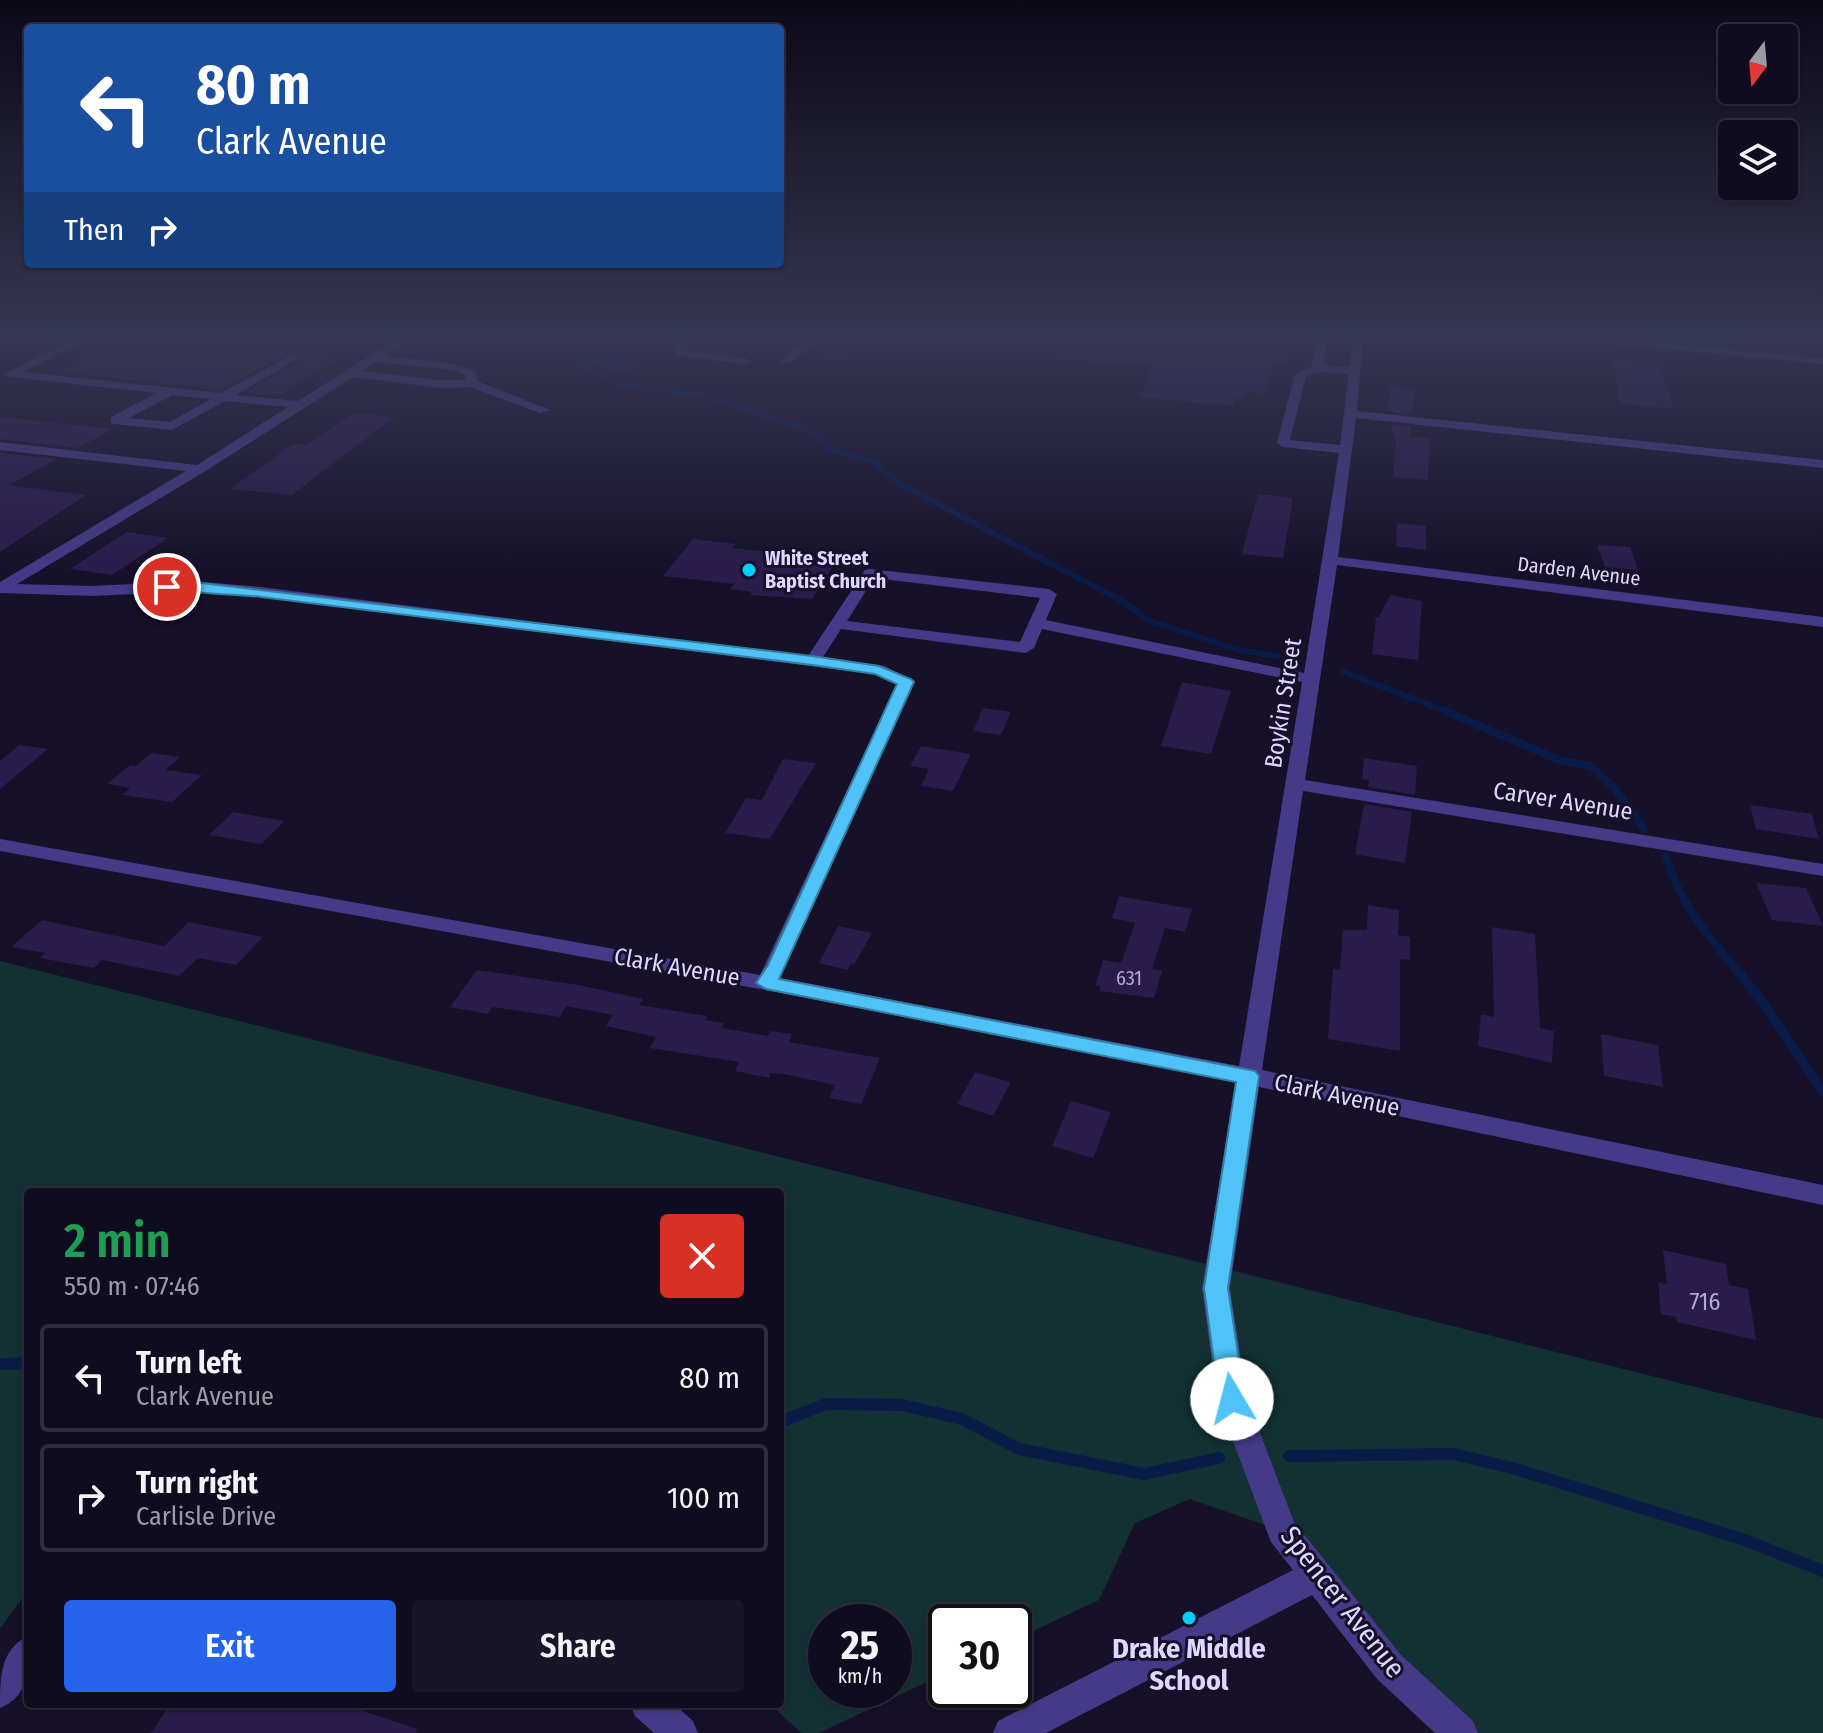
<!DOCTYPE html>
<meta charset="utf-8">
<style>
body{margin:0;font-family:"Fira Sans Condensed",sans-serif;background:#191528;color:#f1f3f6;height:100vh;display:flex;flex-direction:column;font-size:30px;white-space:nowrap}
*{box-sizing:border-box;margin:0}
p{font-size:26px;color:#9c9ba4}
.icon{flex:none;width:44px;height:44px;fill:none;stroke:currentColor;stroke-width:2;stroke-linecap:round;stroke-linejoin:round}
.map{position:relative;flex:1;overflow:hidden}
.sheet{position:absolute;left:24px;top:1188px;width:760px;height:520px;display:flex;flex-direction:column;background:#100c1f;border-radius:8px;box-shadow:0 2px 6px #0004,0 0 0 2px #302c3d}
.sheet>*{flex:none}
.top-card{position:absolute;left:24px;top:24px;width:760px;height:244px;border-radius:8px;box-shadow:0 2px 6px #0004,0 0 0 2px #302c3d;background:#1a4fa0;color:#fff;overflow:hidden}
.needle{width:52px;rotate:196deg}
.fabs{position:absolute;left:1718px;top:24px;display:grid;gap:16px}
.fabs a{display:grid;place-items:center;width:80px;height:80px;border-radius:8px;background:#100c1f;box-shadow:0 2px 6px #0004,0 0 0 2px #302c3d;font-size:40px}
.speed{position:absolute;left:808px;top:1604px;display:flex;gap:16px;font-size:40px;font-weight:700;text-align:center}
.speed>*{display:grid;place-content:center;width:104px;height:104px;border-radius:50%;background:#100c1f;box-shadow:0 2px 6px #0004,0 0 0 2px #302c3d;line-height:1}
.speed small{font-size:20px;font-weight:400}
.speed .limit{border:4px solid #111;border-radius:12px;background:#fff;color:#111}
.pin{position:absolute;display:grid;place-items:center;width:68px;height:68px;color:#fff;margin:-34px;border:4px solid #fff;border-radius:50%;box-shadow:0 2px 8px #0007}
.me{position:absolute;width:88px;margin:-44px;rotate:352deg;stroke-linejoin:round;filter:drop-shadow(0 0 6px #0008)}
.turn{display:flex;align-items:center;gap:28px;height:168px;padding:0 40px;font-size:36px}
.turn .icon{width:104px;height:104px;stroke-width:2.5}
.turn b{display:block;font-size:56px;line-height:68px}
.then{display:flex;align-items:center;height:76px;padding:0 40px;background:#0003;gap:16px;font-size:30px}
.round{display:grid;place-items:center;flex:none;width:84px;height:84px;border-radius:8px;background:#191528}
.headline{display:flex;align-items:center;justify-content:space-between;height:136px;padding:0 40px}
h1{font-size:48px;font-weight:600;line-height:60px;color:#1e9e55}
.button{display:flex;gap:16px;margin-top:auto;padding:16px 40px}
.button a{flex:1;height:92px;border-radius:8px;background:#2563eb;color:#fff;font-size:32px;font-weight:600;line-height:92px;text-align:center}
.button a+a{background:#191528;color:#f1f3f6}
ul{padding:0;list-style:none}
li{display:flex;align-items:center;gap:24px;height:108px;margin:0 16px 12px;padding:0 24px;border:4px solid #302c3d;border-radius:8px}
li div{flex:1}
li b{display:block;font-size:30px}
li em{font-style:normal}
.map>svg:first-child{display:block}
</style>
<div class="map">
<svg width="1823" height="1733" viewBox="0 0 1823 1733">
<rect width="100%" height="100%" fill="#161029"/>
<path fill="#133133" fill-rule="evenodd" d="M 0,961 L 1823,1419 L 1823,1733 L 1461,1733 L 1282,1531 L 1190,1499 L 1135,1523 L 1099,1600 L 1014,1640 L 1014,1622 L 946,1622 L 946,1673 L 819,1733 L 801,1733 L 770,1704 L 780,1704 L 780,1192 L 28,1192 L 28,1590 L 0,1629 ZM 826,1622 L 894,1622 L 894,1690 L 826,1690 Z"/>
<path fill="#0a1b48" d="M 595,355 L 645,360 L 630,372 L 603,369 L 590,359 Z"/>
<g fill="none" stroke-linecap="round" stroke-linejoin="round">
<path stroke="#0a1b48" stroke-width="5" d="M 576,352 L 581,363 L 614,383 L 706,396 L 807,430 L 829,449 L 875,463 L 901,485 L 936,503"/>
<path stroke="#0a1b48" stroke-width="6" d="M 932,501 L 1124,602 L 1149,621 L 1239,650 L 1277,656
M 1344,672 L 1450,713"/>
<path stroke="#0a1b48" stroke-width="8" d="M 1445,711 L 1559,760 L 1591,766 L 1615,789 L 1644,829
M 1666,856 C 1679,905 1711,939 1742,977"/>
<path stroke="#0a1b48" stroke-width="10" d="M 1741,975 L 1761,1000 L 1823,1092"/>
<path stroke="#0a1b48" stroke-width="12" d="M 0,1364 L 28,1363
M 780,1422 L 826,1404 L 902,1405 L 962,1419 L 1019,1449 L 1144,1474 L 1219,1458
M 1289,1456 L 1454,1454 L 1516,1469 L 1745,1540 L 1823,1571"/>
</g>
<path fill="#291b4a" d="M 128,336 L 149,336 L 289,353 L 220,390 L 59,372 L 79,362 L 71,361 Z
M 837,336 L 864,336 L 846,360 L 819,358 Z
M 1063,336 L 1295,336 L 1288,362 L 1275,361 L 1266,393 L 1246,391 L 1244,399 L 1235,398 L 1232,406 L 1140,397 L 1152,367 L 1050,358 Z
M 300,354 L 339,358 L 277,396 L 245,393 L 299,362 Z
M 1613,359 L 1659,363 L 1674,409 L 1620,404 Z
M 1391,386 L 1415,389 L 1412,414 L 1387,411 Z
M 354,413 L 394,417 L 292,495 L 230,489 L 293,444 L 307,445 Z
M 0,417 L 113,429 L 78,448 L 0,439 Z
M 1391,425 L 1411,427 L 1410,437 L 1430,438 L 1428,480 L 1393,477 L 1396,443 Z
M 0,453 L 57,459 L 9,485 L 86,495 L 0,552 Z
M 1258,494 L 1293,498 L 1283,558 L 1242,554 Z
M 1397,523 L 1426,526 L 1426,550 L 1396,546 Z
M 127,532 L 168,538 L 112,575 L 70,569 Z
M 693,539 L 736,544 L 732,548 L 837,560 L 812,599 L 750,595 L 752,592 L 730,589 L 734,584 L 663,576 Z
M 1597,545 L 1630,547 L 1638,570 L 1605,567 Z
M 1390,595 L 1422,601 L 1418,660 L 1372,654 L 1376,617 L 1379,617 Z
M 1182,682 L 1231,691 L 1211,754 L 1161,746 Z
M 983,708 L 1011,712 L 1001,735 L 973,731 Z
M 19,745 L 48,749 L 0,789 L 0,761 Z
M 921,746 L 971,754 L 953,791 L 921,786 L 929,769 L 910,766 Z
M 151,753 L 180,757 L 166,770 L 202,775 L 172,802 L 122,795 L 130,788 L 107,784 L 130,765 L 136,766 Z
M 1364,758 L 1417,766 L 1415,795 L 1368,787 L 1369,780 L 1362,779 Z
M 783,759 L 816,763 L 770,839 L 725,833 L 746,798 L 762,800 Z
M 1364,804 L 1412,812 L 1405,863 L 1355,854 Z
M 1750,805 L 1812,814 L 1819,839 L 1756,829 Z
M 233,812 L 285,821 L 261,844 L 209,835 Z
M 1756,883 L 1806,888 L 1823,926 L 1772,920 Z
M 1119,896 L 1192,909 L 1185,932 L 1165,928 L 1152,969 L 1162,971 L 1154,998 L 1099,991 L 1100,986 L 1095,986 L 1103,960 L 1121,963 L 1135,923 L 1112,918 Z
M 1368,905 L 1399,910 L 1398,935 L 1410,937 L 1410,960 L 1400,959 L 1400,1051 L 1328,1039 L 1333,969 L 1340,970 L 1343,930 L 1367,930 Z
M 42,920 L 164,946 L 189,922 L 263,937 L 236,965 L 198,958 L 179,976 L 102,960 L 94,968 L 40,958 L 45,953 L 11,947 Z
M 838,926 L 872,933 L 854,965 L 851,964 L 848,970 L 819,963 Z
M 1492,927 L 1535,934 L 1540,1028 L 1554,1031 L 1552,1063 L 1478,1046 L 1481,1014 L 1494,1017 Z
M 477,970 L 579,985 L 643,999 L 639,1005 L 707,1016 L 705,1020 L 724,1023 L 722,1028 L 768,1036 L 771,1031 L 792,1034 L 789,1042 L 880,1058 L 861,1104 L 829,1098 L 835,1085 L 784,1074 L 770,1073 L 769,1078 L 735,1071 L 739,1062 L 650,1048 L 656,1037 L 606,1026 L 613,1015 L 566,1006 L 560,1017 L 492,1007 L 488,1014 L 450,1007 Z
M 1601,1034 L 1658,1045 L 1663,1087 L 1604,1076 Z
M 975,1072 L 1011,1082 L 993,1116 L 957,1104 Z
M 1071,1101 L 1111,1112 L 1093,1158 L 1052,1146 Z
M 1663,1250 L 1726,1264 L 1729,1285 L 1748,1289 L 1756,1340 L 1677,1322 L 1676,1317 L 1661,1314 L 1658,1282 L 1667,1284 Z
M 170,1704 L 343,1704 L 417,1729 L 416,1733 L 151,1733 Z"/>
<g fill="none" stroke-linecap="round" stroke-linejoin="round">
<path fill="#443a88" fill-rule="evenodd" d="M 80,336 L 94,336 L 23,372 L 221,393 L 293,354 L 297,355 L 297,359 L 236,395 L 298,401 L 401,336 L 414,336 L 385,356 L 455,364 L 475,371 L 477,381 L 550,410 L 540,413 L 470,387 L 440,388 L 353,377 L 204,472 L 17,584 L 92,586 L 193,581 L 261,587 L 808,656 L 865,570 L 870,569 L 1049,589 L 1057,594 L 1046,620 L 1304,673 L 1339,453 L 1283,447 L 1277,443 L 1295,374 L 1312,366 L 1318,336 L 1328,336 L 1323,365 L 1350,367 L 1353,336 L 1363,336 L 1357,411 L 1823,460 L 1823,468 L 1356,418 L 1338,557 L 1823,617 L 1823,627 L 1337,565 L 1305,780 L 1823,864 L 1823,876 L 1303,791 L 1262,1070 L 1823,1185 L 1823,1205 L 1259,1087 L 1230,1288 L 1247,1399 L 1294,1522 L 1401,1655 L 1473,1721 L 1478,1733 L 1435,1733 L 1377,1679 L 1312,1595 L 1046,1733 L 993,1733 L 998,1721 L 1293,1570 L 1271,1542 L 1217,1399 L 1202,1288 L 1236,1082 L 766,990 L 0,851 L 0,839 L 760,975 L 897,684 L 875,674 L 261,597 L 193,591 L 92,596 L 0,593 L 0,582 L 186,471 L 0,450 L 0,442 L 197,465 L 288,407 L 225,401 L 172,430 L 115,424 L 111,423 L 111,417 L 157,393 L 10,377 L 4,374 ZM 376,362 L 453,370 L 465,375 L 465,380 L 440,380 L 362,371 ZM 1318,372 L 1349,374 L 1340,445 L 1290,440 L 1306,376 ZM 172,395 L 211,399 L 170,422 L 129,418 ZM 874,578 L 1040,598 L 1020,642 L 847,621 ZM 841,629 L 1026,653 L 1034,648 L 1042,629 L 1302,682 L 1239,1066 L 780,978 L 914,682 L 885,666 L 823,657 Z
M 687,336 L 698,336 L 686,351 L 746,358 L 752,361 L 746,364 L 679,356 L 673,351 Z
M 811,336 L 823,336 L 790,363 L 782,363 L 782,359 Z
M 1549,336 L 1591,336 L 1823,358 L 1823,364 L 1554,339 Z
M 28,1636 C 28,1666 32,1695 0,1708 C 0,1677 0,1650 28,1636 Z
M 630,1704 L 674,1704 L 693,1721 L 698,1733 L 654,1733 L 635,1716 Z"/>
</g>
<linearGradient id="sky" x2="0" y2="1"><stop stop-color="#0c0917"/><stop offset="0.58" stop-color="#363754"/><stop offset="1" stop-color="#363754" stop-opacity="0"/></linearGradient>
<rect width="1823" height="579" fill="url(#sky)"/>
<path fill="#4fc3f7" stroke="#337fa1" stroke-width="2" d="M 193,582 L 812,656 L 879,666 L 911,679 L 914,682 L 779,979 L 1255,1071 L 1259,1076 L 1228,1288 L 1245,1399 L 1241,1407 L 1232,1411 L 1223,1407 L 1219,1399 L 1204,1288 L 1236,1082 L 766,989 L 756,983 L 768,965 L 897,684 L 875,674 L 812,665 L 261,597 C 245,595 167,592 160,587 L 167,583 Z"/>
<g fill="#03cfff" stroke="#161029" stroke-width="3">
<circle cx="749" cy="570" r="8"/>
<circle cx="1189" cy="1618" r="8"/>
</g>
<g text-anchor="middle" dominant-baseline="central" stroke-width="6" stroke-linejoin="round" paint-order="stroke">
<g font-size="20" font-weight="bold" fill="#dfd7ff" stroke="#161029" text-anchor="start">
<text x="765" y="558">White Street<tspan x="765" dy="23">Baptist Church</tspan></text>
</g>
<g font-size="20" fill="#dfd7ff" stroke="#161029">
<text transform="translate(1579 571) rotate(7)">Darden Avenue</text>
</g>
<g font-size="20" fill="#b2a8d2">
<text x="1129" y="978">631</text>
</g>
<g font-size="24" fill="#dfd7ff" stroke="#161029">
<text transform="translate(1283 703) rotate(-81)">Boykin Street</text>
<text transform="translate(1563 801) rotate(9)">Carver Avenue</text>
<text transform="translate(677 967) rotate(10)">Clark Avenue</text>
<text transform="translate(1337 1095) rotate(12)">Clark Avenue</text>
</g>
<g font-size="24" fill="#b2a8d2">
<text x="1705" y="1302">716</text>
</g>
<g font-size="28" fill="#dfd7ff" stroke="#161029">
<text transform="translate(1343 1602) rotate(52)">Spencer Avenue</text>
</g>
<g font-size="28" font-weight="bold" fill="#dfd7ff" stroke="#161029">
<text x="1189" y="1648">Drake Middle<tspan x="1189" dy="32">School</tspan></text>
</g>
</g>
</svg>
<div class="fabs">
<a><svg class="needle" viewBox="-14 -14 28 28"><path d="M0-13l5 13h-10z" fill="#e53935"/><path d="M0 13l5-13h-10z" fill="#9c9ba4"/></svg></a>
<a><svg class="icon" aria-label="layers" viewBox="0 0 24 24"><path d="M12 4l9 5-9 5-9-5zM3 14l9 5 9-5"/></svg></a>
</div>
<div class="speed"><div>25<small>km/h</small></div><div class="limit">30</div></div>
<div class="pin" style="left:167px;top:587px;background:#d93025"><svg class="icon" aria-label="arrive" viewBox="0 0 24 24"><path d="M6 21V4h12l-3 4 3 4H6"/></svg></div>
<svg class="me" style="left:1232px;top:1399px" viewBox="-20 -20 40 40"><circle r="19" fill="#fff"/><path d="M0-13L10 11 0 6-10 11z" fill="#4fc3f7"/></svg>
<div class="top-card">
<div class="turn"><svg class="icon" aria-label="left" viewBox="0 0 24 24"><path d="M17 20v-9H6M10 6l-5 5 5 5"/></svg><div><b>80 m</b>Clark Avenue</div></div>
<div class="then">Then<svg class="icon" aria-label="right" viewBox="0 0 24 24"><path d="M7 20v-9h11M14 6l5 5-5 5"/></svg></div>
</div>
<section class="sheet">
<div class="headline"><div><h1>2 min</h1><p>550 m · 07:46</p></div><a class="round" style="background:#d93025;color:#fff"><svg class="icon" aria-label="close" viewBox="0 0 24 24"><path d="M6 6l12 12M18 6L6 18"/></svg></a></div>
<ul>
<li><svg class="icon" aria-label="left" viewBox="0 0 24 24"><path d="M17 20v-9H6M10 6l-5 5 5 5"/></svg><div><b>Turn left</b><p>Clark Avenue</p></div><em>80 m</em></li>
<li><svg class="icon" aria-label="right" viewBox="0 0 24 24"><path d="M7 20v-9h11M14 6l5 5-5 5"/></svg><div><b>Turn right</b><p>Carlisle Drive</p></div><em>100 m</em></li>
</ul>
<div class="button"><a>Exit</a><a>Share</a></div>
</section>
</div>
